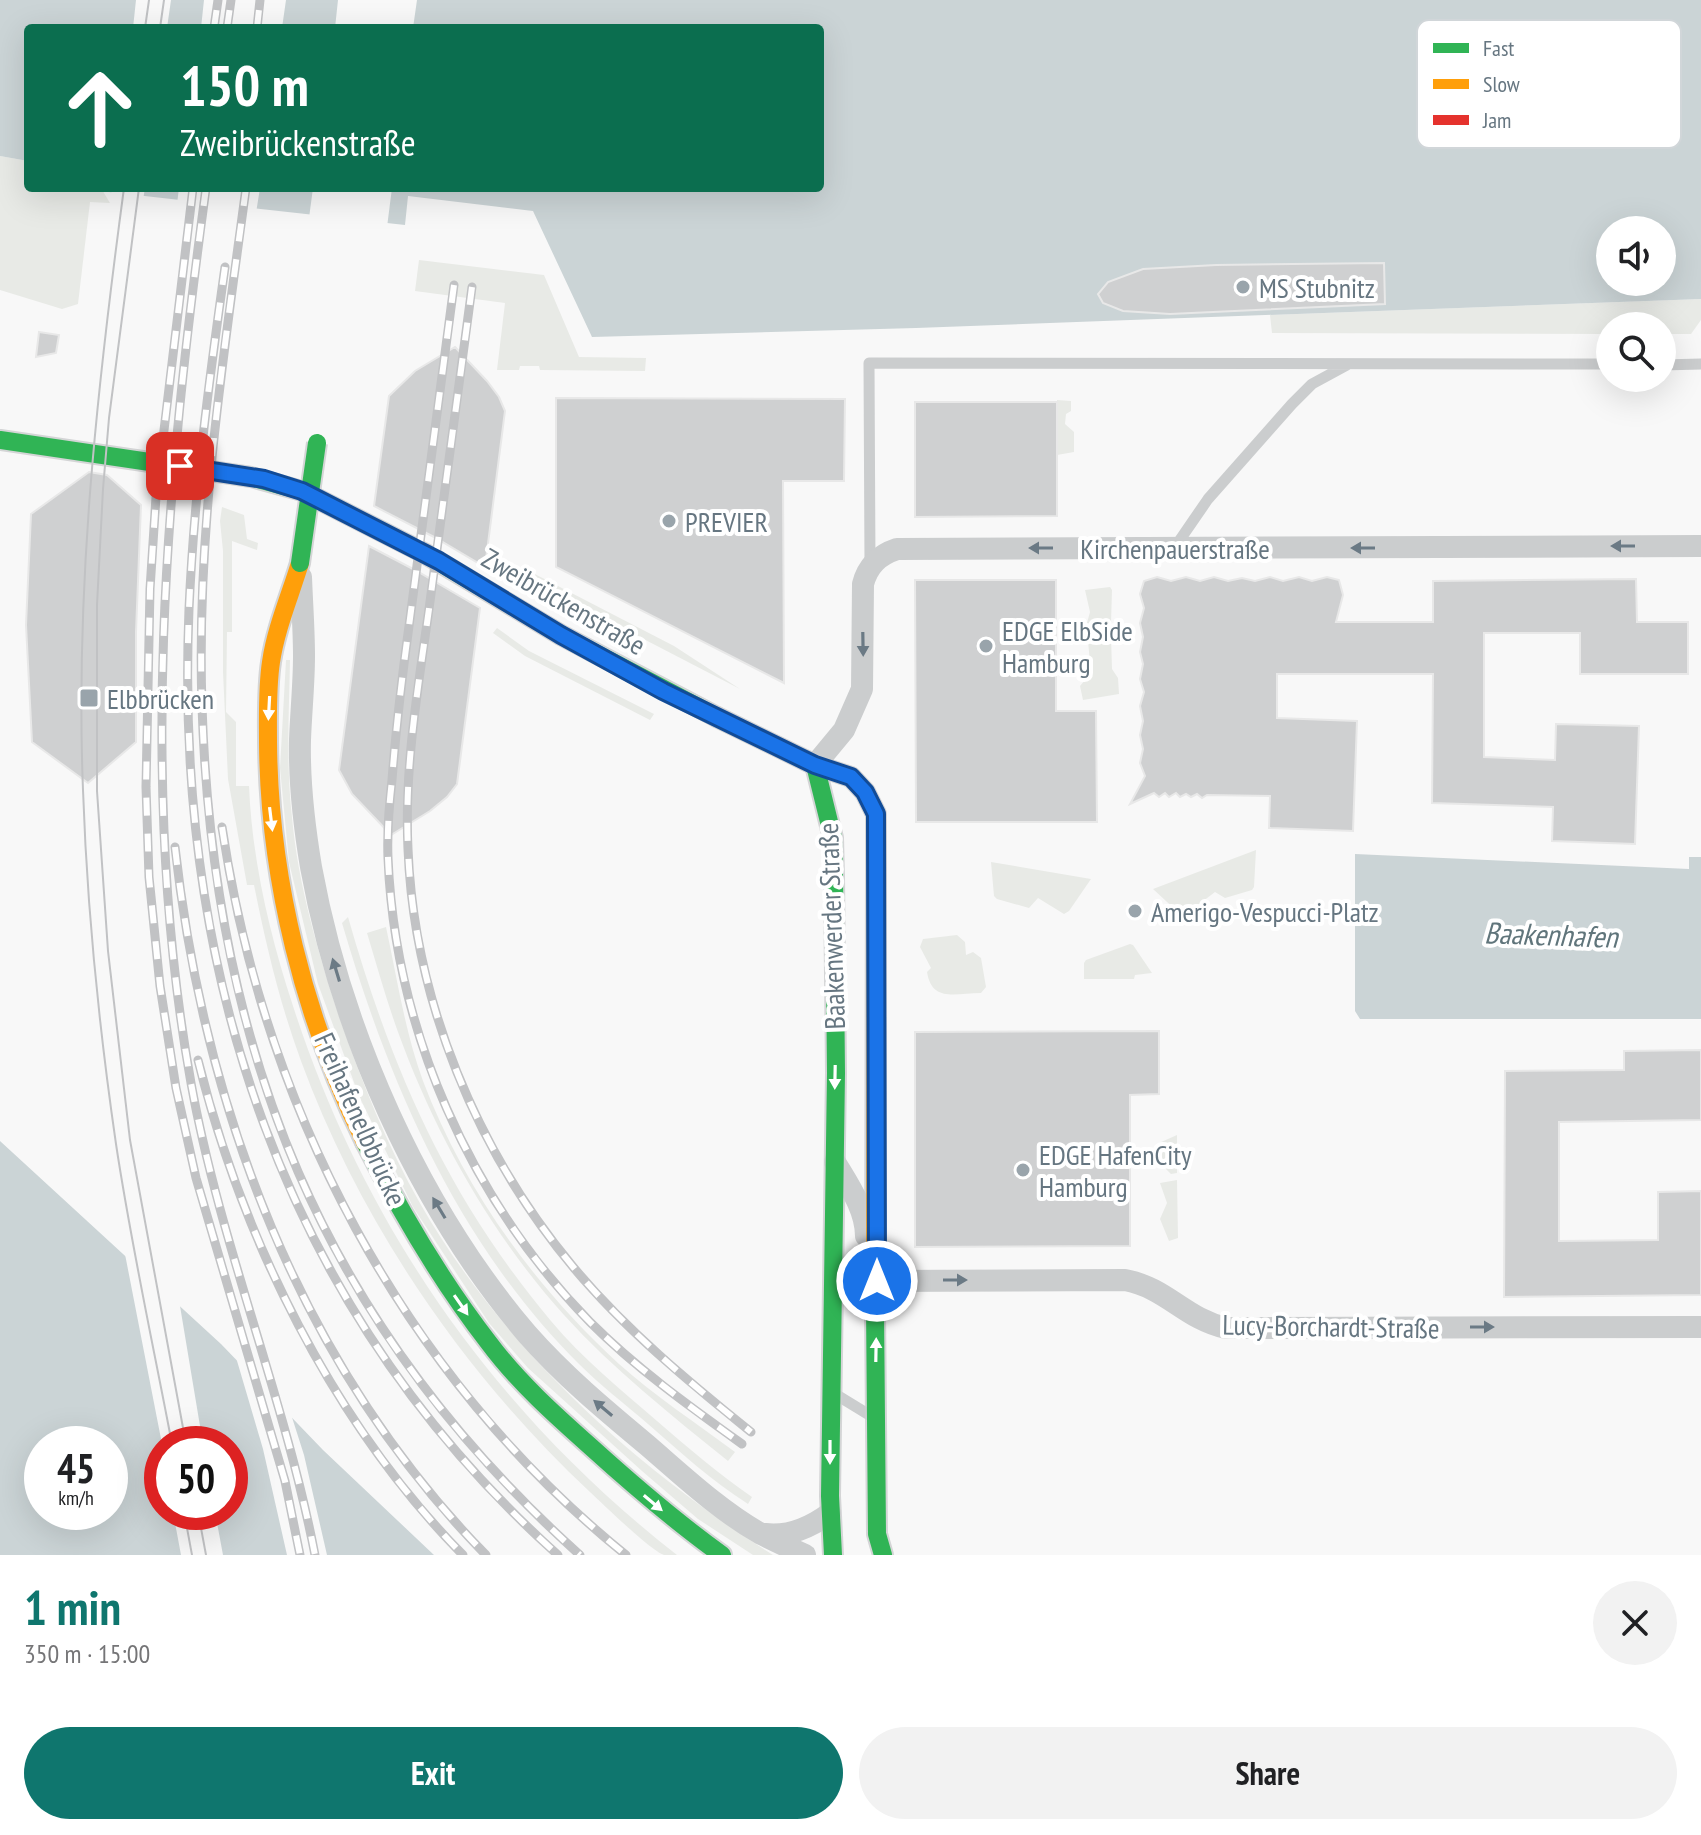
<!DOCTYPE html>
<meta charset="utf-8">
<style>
body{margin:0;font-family:"PT Sans Narrow",sans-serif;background:#f2f2f2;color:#202124;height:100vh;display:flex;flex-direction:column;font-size:30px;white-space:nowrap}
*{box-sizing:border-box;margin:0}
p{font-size:26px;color:#757577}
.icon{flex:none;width:44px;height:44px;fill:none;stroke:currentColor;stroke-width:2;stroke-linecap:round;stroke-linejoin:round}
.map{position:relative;height:1555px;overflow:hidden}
.panel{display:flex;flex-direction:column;background:#fff;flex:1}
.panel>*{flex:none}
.top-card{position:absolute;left:24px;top:24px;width:800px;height:168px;border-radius:8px;box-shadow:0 8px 32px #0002;background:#0b6e4f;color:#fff;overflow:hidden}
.tools{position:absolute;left:1596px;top:216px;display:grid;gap:16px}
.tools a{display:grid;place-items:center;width:80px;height:80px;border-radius:50%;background:#fff;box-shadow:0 8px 32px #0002;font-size:40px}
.speed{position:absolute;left:24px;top:1426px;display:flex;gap:16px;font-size:40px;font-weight:700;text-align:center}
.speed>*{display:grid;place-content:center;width:104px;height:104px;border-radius:50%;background:#fff;box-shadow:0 8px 32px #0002;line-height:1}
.speed small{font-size:20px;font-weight:400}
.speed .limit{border:12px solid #d22;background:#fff;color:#111}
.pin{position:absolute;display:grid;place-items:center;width:68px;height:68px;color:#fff;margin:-34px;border-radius:16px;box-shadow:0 4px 12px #0006}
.me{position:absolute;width:88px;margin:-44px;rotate:0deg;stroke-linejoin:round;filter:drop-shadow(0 0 6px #0008)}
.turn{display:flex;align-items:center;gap:28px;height:168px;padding:0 24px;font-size:36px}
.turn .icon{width:104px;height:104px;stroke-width:2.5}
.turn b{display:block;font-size:56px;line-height:68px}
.round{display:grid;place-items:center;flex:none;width:84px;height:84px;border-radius:42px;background:#f2f2f2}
.headline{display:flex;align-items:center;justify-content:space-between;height:136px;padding:0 24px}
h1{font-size:48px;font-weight:600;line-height:60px;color:#0f766e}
.cta{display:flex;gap:16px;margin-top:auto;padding:16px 24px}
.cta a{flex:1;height:92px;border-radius:48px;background:#0f766e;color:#fff;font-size:32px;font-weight:600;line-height:92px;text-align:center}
.cta a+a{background:#f2f2f2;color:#202124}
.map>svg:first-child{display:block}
</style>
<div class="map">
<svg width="1701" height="1555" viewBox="0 0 1701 1555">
<rect width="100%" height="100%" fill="#f8f8f8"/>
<path fill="#e8eae6" d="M 0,156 L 28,161 L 28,188 L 101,188 L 110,203 L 90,202 L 78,304 L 62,309 L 0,290 Z
M 419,260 L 544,275 L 579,357 L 646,358 L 645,371 L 540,370 L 539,366 L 520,366 L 519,370 L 497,370 L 505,303 L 415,291 Z
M 1701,299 L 1701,320 L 1691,334 L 1662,334 L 1662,326 L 1610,326 L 1610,334 L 1272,333 L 1270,315 Z
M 1057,400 L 1071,401 L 1071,411 L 1066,414 L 1065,424 L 1074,432 L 1074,452 L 1057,455 Z
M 222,507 L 244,515 L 247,539 L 258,543 L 257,550 L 232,541 L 232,632 L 227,632 L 226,712 L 236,722 L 236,786 L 249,786 C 252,860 270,936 293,1006 C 364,1226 494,1412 677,1555 C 672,1555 668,1555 664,1555 C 650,1550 604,1505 590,1492 C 464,1374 361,1224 301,1061 C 280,1004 266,945 254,885 L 247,885 L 228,779 L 223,672 L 223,551 L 220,521 Z
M 527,570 L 674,646 L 740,689 L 524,577 Z
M 1110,587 L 1112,590 L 1111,623 L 1090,626 L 1087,623 L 1090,612 L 1085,590 Z
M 497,628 L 529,651 L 654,714 L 650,720 L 525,656 L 493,633 Z
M 1111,637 L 1112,669 L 1118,678 L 1119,694 L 1083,700 L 1080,686 L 1091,673 L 1088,641 L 1091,638 Z
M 286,660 L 290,660 C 289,713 286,764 292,817 C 298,885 318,952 339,1016 C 361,1080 387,1146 421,1205 C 504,1349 633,1466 773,1555 L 753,1555 L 698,1519 L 642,1471 L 528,1368 L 489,1323 L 413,1207 L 359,1096 L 318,984 L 289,862 L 280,768 Z
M 1256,850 L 1254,887 L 1252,890 L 1225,898 L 1215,892 L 1185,915 L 1179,913 L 1153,889 Z
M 991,862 L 1091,879 L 1069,911 L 1064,914 L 1038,898 L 1029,908 L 997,899 L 994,896 Z
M 348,917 C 392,1071 448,1198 551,1321 C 582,1358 621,1390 657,1421 C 688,1448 719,1474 752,1497 L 748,1504 C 712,1481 680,1452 648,1424 C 625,1404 600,1385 579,1364 C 458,1244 389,1084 342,923 Z
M 386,927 C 397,978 405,1032 423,1081 C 464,1189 534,1286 619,1364 C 655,1396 696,1423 735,1452 L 728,1461 C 671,1415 613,1369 564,1315 C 491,1234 435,1134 398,1032 C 386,999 377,966 367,933 Z
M 957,935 L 965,942 L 966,955 L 973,952 L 981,958 L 986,987 L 981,993 C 956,993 932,1003 927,972 L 931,968 L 920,947 L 923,939 Z
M 1130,944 L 1133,945 L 1152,973 L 1135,975 L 1134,979 L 1084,979 L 1084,963 L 1086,960 Z
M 1177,1135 L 1177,1173 L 1171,1174 L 1162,1165 L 1159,1143 Z
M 1177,1180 L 1178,1238 L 1169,1241 L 1160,1219 L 1167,1203 L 1160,1183 Z"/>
<path fill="#cbd4d6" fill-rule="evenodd" d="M 0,0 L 1701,0 L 1701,299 L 916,328 L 592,337 L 533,211 L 408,196 L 405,225 L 100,191 L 101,188 L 820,188 L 820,28 L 28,28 L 28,161 L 0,156 ZM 1610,230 L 1662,230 L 1662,282 L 1610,282 Z
M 1355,854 L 1689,869 L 1689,857 L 1701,857 L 1701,1019 L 1360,1019 L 1355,1011 Z
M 0,1141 L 221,1344 L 323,1450 L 434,1555 L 0,1555 ZM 42,1444 L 110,1444 L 110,1512 L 42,1512 ZM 162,1444 L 230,1444 L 230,1512 L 162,1512 Z"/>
<path fill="#f8f8f8" d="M 136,0 L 171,0 L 167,28 L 133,28 Z
M 204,0 L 286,0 L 282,28 L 201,28 Z
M 338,0 L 417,0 L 413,28 L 335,28 Z
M 112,188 L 145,188 L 143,200 L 111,196 Z
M 179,188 L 260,188 L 256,213 L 177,204 Z
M 313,188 L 392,188 L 387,227 L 309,218 Z
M 124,1249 L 179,1300 L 203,1444 L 162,1444 Z
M 235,1354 L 290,1411 L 304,1455 L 327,1555 L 287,1555 L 263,1449 Z
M 173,1512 L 215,1512 L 223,1555 L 181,1555 Z"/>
<path fill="#cfd0d1" stroke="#e8e8e8" stroke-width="2" d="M 1384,263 L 1385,304 L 1170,314 L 1123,311 L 1103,303 L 1098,294 L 1108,282 L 1143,269 L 1216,265 Z
M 39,332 L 59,335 L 56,353 L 36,357 Z
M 455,347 L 487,381 L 499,397 L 505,411 L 485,567 L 434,537 L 374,506 L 389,396 L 415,371 Z
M 556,398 L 845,399 L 844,481 L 783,481 L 784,683 L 556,567 Z
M 915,402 L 1057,402 L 1057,516 L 915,517 Z
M 89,472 L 107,475 L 141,505 L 136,632 L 136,742 L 88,783 L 32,742 L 26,625 L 31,514 Z
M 369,546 L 415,570 L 480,608 L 457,784 L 447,797 L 430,811 L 391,835 L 352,794 L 339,770 Z
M 1157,577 L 1171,581 L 1186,577 L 1200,581 L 1214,577 L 1228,581 L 1242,578 L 1255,581 L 1270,577 L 1283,581 L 1299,577 L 1312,581 L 1327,577 L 1339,580 L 1343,595 L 1336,622 L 1433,622 L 1433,581 L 1636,579 L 1637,622 L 1688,622 L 1688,674 L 1580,674 L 1580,633 L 1484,633 L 1484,757 L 1555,760 L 1556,724 L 1639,726 L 1635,844 L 1552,841 L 1553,807 L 1432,803 L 1433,674 L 1277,674 L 1277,718 L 1357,721 L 1353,831 L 1269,828 L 1270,796 L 1207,795 L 1202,798 L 1197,794 L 1191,797 L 1186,794 L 1180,797 L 1176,793 L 1169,797 L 1165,793 L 1159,797 L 1154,793 L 1130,804 L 1145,776 L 1140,763 L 1143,749 L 1140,735 L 1143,721 L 1140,706 L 1144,692 L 1140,679 L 1143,664 L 1140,652 L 1143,637 L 1140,623 L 1144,608 L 1140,594 L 1144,581 Z
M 915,580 L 1056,580 L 1056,711 L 1096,711 L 1097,822 L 916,822 Z
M 1159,1031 L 1159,1094 L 1130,1095 L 1130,1246 L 915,1247 L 915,1032 Z
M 1701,1050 L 1701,1120 L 1559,1122 L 1559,1241 L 1658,1240 L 1658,1192 L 1701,1191 L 1701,1295 L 1504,1297 L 1505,1071 L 1624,1070 L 1624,1051 Z"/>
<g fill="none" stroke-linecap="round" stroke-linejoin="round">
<defs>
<path id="fast" d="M 0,440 L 251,477 L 302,491 L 424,553 L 561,635 L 717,717
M 815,765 L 833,838 L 834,876 L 836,1073 L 830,1496 L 833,1555
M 365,1142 C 401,1213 440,1280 489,1343 C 518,1382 555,1415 591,1447 C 633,1485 676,1522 722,1555
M 875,1306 L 877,1534 L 883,1555"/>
<path id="slow" d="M 300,563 C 290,596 276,628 271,662 C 267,688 268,716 268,742 C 269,878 304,1019 365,1142
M 875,1306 L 876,867"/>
<path id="jam" d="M 717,717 L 815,765 L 851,777 L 865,792 L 876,814 L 876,867"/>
</defs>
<use href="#fast" stroke="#d4d5d6" stroke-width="22"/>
<use href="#slow" stroke="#d4d5d6" stroke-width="22"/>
<use href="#jam" stroke="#d4d5d6" stroke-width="22"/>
<path stroke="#cbcdce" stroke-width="11" d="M 1662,365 L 1701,364
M 1175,547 L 1208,499 L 1292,404 L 1312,384 L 1347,365
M 870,565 L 869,363 L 1610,364
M 835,1394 L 871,1416"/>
<path stroke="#cbcdce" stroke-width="22" d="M 301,577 C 302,604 304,630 304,656 C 304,684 301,712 300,740 C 299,783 304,825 311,867 C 341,1031 418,1206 527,1334 C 563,1375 605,1410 647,1445 C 683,1476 719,1510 761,1534 C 775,1541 790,1548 805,1555
M 815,765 L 844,730 L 862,689 L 863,584 C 868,565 879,555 897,549 L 1701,546
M 835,1162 C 848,1184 866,1209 866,1236
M 867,1274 L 870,1280 L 877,1281 L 1125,1280 C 1167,1288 1185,1319 1226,1328 L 1701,1327
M 765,1534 C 789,1537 811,1527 830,1513"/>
<use href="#fast" stroke="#30b455" stroke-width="18"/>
<use href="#slow" stroke="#ff9f0a" stroke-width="18"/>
<use href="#jam" stroke="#e5322d" stroke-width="18"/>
<path stroke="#c1c2c4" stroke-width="2" d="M 145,28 L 149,0
M 160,28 L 164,0
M 124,188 C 97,388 75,588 83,790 C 87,908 99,1027 116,1144 C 131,1244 153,1344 172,1444
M 139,188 L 109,418 L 103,489 L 97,605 L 97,791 L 108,951 L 130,1140 L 186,1444
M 184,1512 L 192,1555
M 198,1512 L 206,1555"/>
<defs>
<path id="rail" d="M 214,28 L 218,0
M 227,28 L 231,0
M 257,28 L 260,0
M 193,188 L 156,497 L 150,589 L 146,787 L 149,877 L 160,986 L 176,1088 L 196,1178 L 285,1481 L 300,1555
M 206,188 C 166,484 138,788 191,1083 C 220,1244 284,1395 315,1555
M 246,188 C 223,359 196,533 202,706 C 213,1049 322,1324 580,1555
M 225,267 C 209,381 194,494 189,609 C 174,972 282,1308 558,1555
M 454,285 C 439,399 424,512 409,626 C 402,677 396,728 392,780 C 389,806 387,832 388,858 C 395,1030 470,1199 590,1322 C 636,1368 689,1406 742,1444
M 472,287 C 458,394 443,502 429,609 C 418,688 404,769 408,849 C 414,1001 477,1152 574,1268 C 626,1330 689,1382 751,1432
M 222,827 C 264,1109 403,1375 626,1555
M 175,847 C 204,1108 300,1365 486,1555
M 198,1060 C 242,1238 333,1423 463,1555"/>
</defs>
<use href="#rail" stroke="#c1c2c4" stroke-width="9"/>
<use href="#rail" stroke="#fff" stroke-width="6" stroke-dasharray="18" stroke-linecap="butt"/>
<defs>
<path id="fast-bridge" d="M 300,563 L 317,443"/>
</defs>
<use href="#fast-bridge" stroke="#d4d5d6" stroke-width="22" stroke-linecap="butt"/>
<use href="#fast-bridge" stroke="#30b455" stroke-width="18"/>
</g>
<defs><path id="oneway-solid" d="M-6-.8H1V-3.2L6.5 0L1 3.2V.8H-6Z" transform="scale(2)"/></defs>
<g fill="#6b7a85">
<use href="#oneway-solid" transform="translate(1623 546) rotate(180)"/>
<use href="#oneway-solid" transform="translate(1041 548) rotate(180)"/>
<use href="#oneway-solid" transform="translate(1363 548) rotate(180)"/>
<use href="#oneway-solid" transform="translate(863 644) rotate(89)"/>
<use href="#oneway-solid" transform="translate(336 970) rotate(-107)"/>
<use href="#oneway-solid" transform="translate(439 1208) rotate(-121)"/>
<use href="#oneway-solid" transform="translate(955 1280)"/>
<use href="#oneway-solid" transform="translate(1482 1327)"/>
<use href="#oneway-solid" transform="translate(603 1408) rotate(-140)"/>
</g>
<g fill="#fff">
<use href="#oneway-solid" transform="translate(269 708) rotate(93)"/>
<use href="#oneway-solid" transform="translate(271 819) rotate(83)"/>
<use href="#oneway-solid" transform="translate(835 1077) rotate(91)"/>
<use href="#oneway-solid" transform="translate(461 1305) rotate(55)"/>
<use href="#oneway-solid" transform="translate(876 1350) rotate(-89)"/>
<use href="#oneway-solid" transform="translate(830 1452) rotate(90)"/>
<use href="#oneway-solid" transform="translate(653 1503) rotate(40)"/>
</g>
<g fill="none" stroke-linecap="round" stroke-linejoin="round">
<defs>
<path id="route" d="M 180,466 L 264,479 L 302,491 L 439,561 L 561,635 L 663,691 L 815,765 L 851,777 L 865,792 L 876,814 L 877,1281"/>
</defs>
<use href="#route" stroke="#114b97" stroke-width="20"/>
<use href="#route" stroke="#1a73e8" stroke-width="14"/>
</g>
<g fill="#99a4ab" stroke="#fff" stroke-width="3">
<circle cx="1243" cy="287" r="8"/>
<circle cx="669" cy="521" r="8"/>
<circle cx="986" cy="646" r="8"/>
<rect x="79" y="688" width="20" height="20" rx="4"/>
<circle cx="1135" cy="911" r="8"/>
<circle cx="1023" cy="1170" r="8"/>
</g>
<g text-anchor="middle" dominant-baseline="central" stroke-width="8" stroke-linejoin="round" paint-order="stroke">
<g font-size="28" fill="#667681" stroke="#fff" text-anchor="start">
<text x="1259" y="287">MS Stubnitz</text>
<text x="685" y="521">PREVIER</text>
<text x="1002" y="630">EDGE ElbSide<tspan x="1002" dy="32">Hamburg</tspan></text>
<text x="107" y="698">Elbbrücken</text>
<text x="1151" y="911">Amerigo-Vespucci-Platz</text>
<text x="1039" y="1154">EDGE HafenCity<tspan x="1039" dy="32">Hamburg</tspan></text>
</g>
<g font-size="28" fill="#667681" stroke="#fff">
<text x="1175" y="548">Kirchenpauerstraße</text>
<text transform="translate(564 601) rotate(30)">Zweibrückenstraße</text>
<text transform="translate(831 926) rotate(-92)">Baakenwerder Straße</text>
<text transform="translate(361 1119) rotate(66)">Freihafenelbbrücke</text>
<text transform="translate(1331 1326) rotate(1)">Lucy-Borchardt-Straße</text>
</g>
<g font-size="30" font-style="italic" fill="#60757b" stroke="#fff">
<text transform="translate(1551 934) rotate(2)">Baakenhafen</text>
</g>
</g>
<rect x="1417" y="20" width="264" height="128" rx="12" fill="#fff" stroke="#d1d6d9" stroke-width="2"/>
<rect x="1433" y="43" width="36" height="10" fill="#30b455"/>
<rect x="1433" y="79" width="36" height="10" fill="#ff9f0a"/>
<rect x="1433" y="115" width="36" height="10" fill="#e5322d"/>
<g font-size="22" fill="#667681">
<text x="1483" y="56">Fast</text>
<text x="1483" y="92">Slow</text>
<text x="1483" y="128">Jam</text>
</g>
</svg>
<div class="tools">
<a><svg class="icon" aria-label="sound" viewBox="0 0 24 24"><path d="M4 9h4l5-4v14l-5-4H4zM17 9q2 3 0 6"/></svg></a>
<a><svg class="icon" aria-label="search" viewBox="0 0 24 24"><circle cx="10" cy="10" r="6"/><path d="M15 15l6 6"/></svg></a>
</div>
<div class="speed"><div>45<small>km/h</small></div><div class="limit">50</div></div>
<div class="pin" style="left:180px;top:466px;background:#d93025"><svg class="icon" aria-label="arrive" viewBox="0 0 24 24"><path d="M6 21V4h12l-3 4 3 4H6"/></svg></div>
<svg class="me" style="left:877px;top:1281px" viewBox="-20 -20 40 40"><circle r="17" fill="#1a73e8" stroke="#fff" stroke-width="3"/><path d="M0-11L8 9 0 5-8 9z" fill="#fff"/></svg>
<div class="top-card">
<div class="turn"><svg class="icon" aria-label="ahead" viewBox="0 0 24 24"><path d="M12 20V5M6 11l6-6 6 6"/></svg><div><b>150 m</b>Zweibrückenstraße</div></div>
</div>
</div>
<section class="panel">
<div class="headline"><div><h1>1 min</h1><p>350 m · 15:00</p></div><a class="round"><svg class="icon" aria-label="close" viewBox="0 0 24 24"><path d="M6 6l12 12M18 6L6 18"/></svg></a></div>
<div class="cta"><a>Exit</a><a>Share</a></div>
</section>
